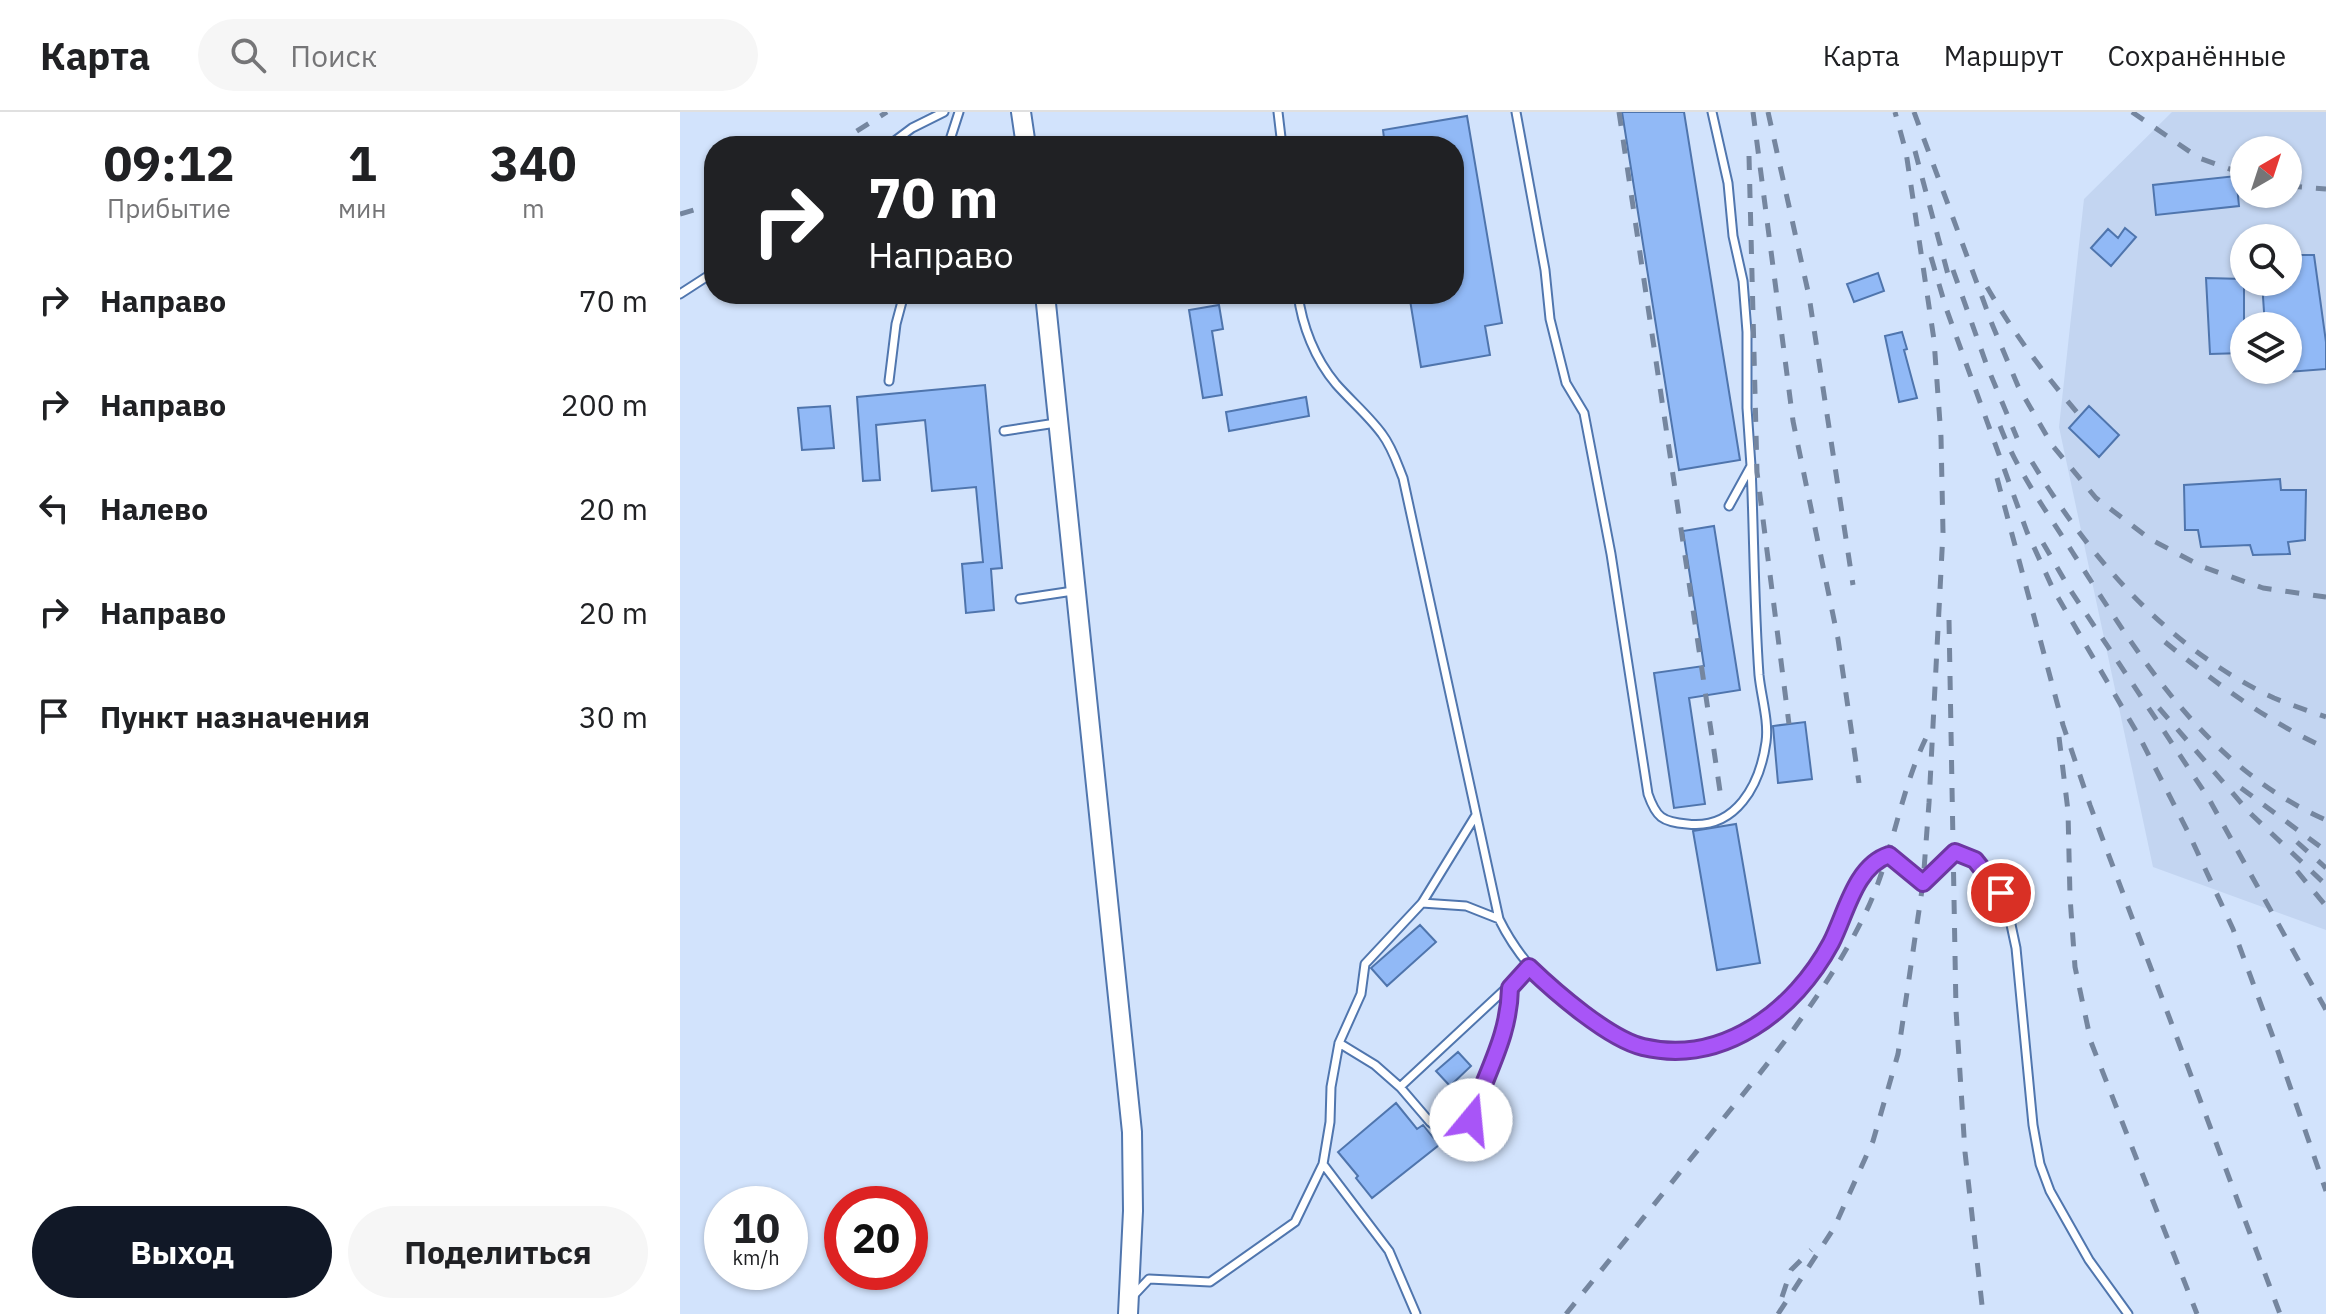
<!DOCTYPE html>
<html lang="ru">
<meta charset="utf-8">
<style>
body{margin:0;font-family:"IBM Plex Sans",sans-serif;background:#f6f6f6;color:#202124;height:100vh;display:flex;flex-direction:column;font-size:30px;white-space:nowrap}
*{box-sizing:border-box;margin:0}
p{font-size:26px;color:#757577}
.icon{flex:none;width:44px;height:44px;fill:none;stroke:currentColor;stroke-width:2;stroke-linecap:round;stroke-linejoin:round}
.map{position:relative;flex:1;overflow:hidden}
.panel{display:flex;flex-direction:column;background:#fff;width:680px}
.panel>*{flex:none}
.banner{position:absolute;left:24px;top:24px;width:760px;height:168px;border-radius:32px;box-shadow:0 2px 6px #0004;background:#202124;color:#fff;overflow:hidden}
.needle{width:52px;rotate:39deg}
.buttons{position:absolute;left:1550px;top:24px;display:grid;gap:16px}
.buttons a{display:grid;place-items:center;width:72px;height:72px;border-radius:50%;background:#fff;box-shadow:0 2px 6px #0004;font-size:40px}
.speed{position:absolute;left:24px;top:1074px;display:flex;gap:16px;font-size:40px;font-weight:700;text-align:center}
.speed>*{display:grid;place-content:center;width:104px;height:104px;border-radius:50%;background:#fff;box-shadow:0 2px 6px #0004;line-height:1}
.speed small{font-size:20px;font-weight:400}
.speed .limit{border:12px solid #d22;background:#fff;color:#111}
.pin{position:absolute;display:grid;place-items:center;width:68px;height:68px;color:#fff;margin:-34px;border:4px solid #fff;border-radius:50%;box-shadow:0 2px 8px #0007}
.me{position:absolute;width:88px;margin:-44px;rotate:17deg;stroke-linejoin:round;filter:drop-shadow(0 0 6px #0008)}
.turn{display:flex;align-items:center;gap:28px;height:168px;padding:0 32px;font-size:36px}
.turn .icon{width:104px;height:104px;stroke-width:2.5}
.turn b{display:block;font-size:56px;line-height:68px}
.eta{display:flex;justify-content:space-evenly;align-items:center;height:136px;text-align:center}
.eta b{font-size:48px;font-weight:800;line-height:56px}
.cta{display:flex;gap:16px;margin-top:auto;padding:16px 32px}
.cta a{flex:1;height:92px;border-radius:48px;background:#111827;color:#fff;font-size:32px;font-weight:800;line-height:92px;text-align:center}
.cta a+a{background:#f6f6f6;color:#202124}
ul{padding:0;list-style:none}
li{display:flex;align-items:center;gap:24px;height:104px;padding:0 32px}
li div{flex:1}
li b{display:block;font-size:30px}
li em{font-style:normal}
header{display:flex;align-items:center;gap:48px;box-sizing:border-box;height:112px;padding:0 40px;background:#fff;border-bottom:2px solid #e0e0e0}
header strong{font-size:38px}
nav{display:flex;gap:44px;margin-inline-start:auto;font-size:28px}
.search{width:560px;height:72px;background:#f6f6f6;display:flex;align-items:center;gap:20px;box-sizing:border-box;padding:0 28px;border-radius:44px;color:#757577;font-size:30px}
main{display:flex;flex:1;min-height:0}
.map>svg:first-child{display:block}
</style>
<header>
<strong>Карта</strong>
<div class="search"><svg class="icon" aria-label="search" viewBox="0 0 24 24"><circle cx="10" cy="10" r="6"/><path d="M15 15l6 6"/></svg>Поиск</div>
<nav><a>Карта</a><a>Маршрут</a><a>Сохранённые</a></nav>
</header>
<main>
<section class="panel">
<div class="eta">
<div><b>09:12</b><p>Прибытие</p></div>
<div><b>1</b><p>мин</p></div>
<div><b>340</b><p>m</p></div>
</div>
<ul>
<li><svg class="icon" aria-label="right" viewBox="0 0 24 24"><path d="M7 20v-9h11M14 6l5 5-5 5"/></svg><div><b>Направо</b></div><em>70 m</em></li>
<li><svg class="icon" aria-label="right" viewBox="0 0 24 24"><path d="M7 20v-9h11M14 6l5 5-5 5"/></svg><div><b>Направо</b></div><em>200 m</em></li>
<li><svg class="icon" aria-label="left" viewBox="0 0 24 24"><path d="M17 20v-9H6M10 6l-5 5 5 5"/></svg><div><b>Налево</b></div><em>20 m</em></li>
<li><svg class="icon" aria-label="right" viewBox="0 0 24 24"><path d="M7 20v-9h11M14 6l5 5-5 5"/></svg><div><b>Направо</b></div><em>20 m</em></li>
<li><svg class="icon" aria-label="arrive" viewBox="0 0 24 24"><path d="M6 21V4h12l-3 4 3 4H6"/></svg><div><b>Пункт назначения</b></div><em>30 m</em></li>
</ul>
<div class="cta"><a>Выход</a><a>Поделиться</a></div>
</section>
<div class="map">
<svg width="1646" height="1202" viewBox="0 0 1646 1202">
<rect width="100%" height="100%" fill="#d2e3fc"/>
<path fill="#c3d5f1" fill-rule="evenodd" d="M 1492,0 L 1646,0 L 1646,818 L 1473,755 L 1379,315 L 1404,87 ZM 1564,38 L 1608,38 L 1608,82 L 1564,82 ZM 1564,126 L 1608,126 L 1608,170 L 1564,170 ZM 1564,214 L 1608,214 L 1608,258 L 1564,258 Z"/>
<path fill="#91b9f6" stroke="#4f75ad" stroke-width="2" d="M 942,0 L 1004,0 L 1060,348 L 999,358 Z
M 787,4 L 822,211 L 805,214 L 810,243 L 741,255 L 729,182 L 774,182 L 774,34 L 705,34 L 703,18 Z
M 1556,64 L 1559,94 L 1476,103 L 1473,73 Z
M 1445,116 L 1456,125 L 1431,154 L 1411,136 L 1428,117 L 1438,126 Z
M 1608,143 L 1634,143 L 1646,230 L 1646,257 L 1608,260 L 1608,214 L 1585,214 L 1582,170 L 1608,170 Z
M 1198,161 L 1204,179 L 1174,190 L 1167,172 Z
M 1526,166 L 1564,167 L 1564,241 L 1530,242 Z
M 539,193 L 543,217 L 532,219 L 542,283 L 523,286 L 509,198 Z
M 1222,220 L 1227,237 L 1224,238 L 1237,286 L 1219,290 L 1205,224 Z
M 305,273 L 322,456 L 311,457 L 314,498 L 286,501 L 282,452 L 303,450 L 296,375 L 252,379 L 245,308 L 196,313 L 200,368 L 183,369 L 177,285 Z
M 626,285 L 629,304 L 549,319 L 546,300 Z
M 150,294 L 154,336 L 122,338 L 118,296 Z
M 1409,294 L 1439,323 L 1419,345 L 1389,316 Z
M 1600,367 L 1601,378 L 1626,378 L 1625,428 L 1608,430 L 1610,442 L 1573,443 L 1570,433 L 1521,435 L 1518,418 L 1505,418 L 1504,373 Z
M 1034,414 L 1060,578 L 1009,586 L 1025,692 L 994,696 L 974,561 L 1024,554 L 1003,419 Z
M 1125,610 L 1132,667 L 1098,671 L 1093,614 Z
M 1056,712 L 1080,851 L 1037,858 L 1013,719 Z
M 740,813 L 756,830 L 707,874 L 691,856 Z
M 778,940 L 791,954 L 770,974 L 756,959 Z
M 716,991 L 737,1017 L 743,1013 L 759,1033 L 692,1086 L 676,1066 L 678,1064 L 658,1040 Z"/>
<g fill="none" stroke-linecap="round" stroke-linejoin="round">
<defs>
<path id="service" d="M 598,0 L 602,34
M 836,0 L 865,158 L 870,207 L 886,271 L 904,301 L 931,442 L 968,682 C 976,705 982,710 1007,712 C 1056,718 1080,673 1086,630 C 1089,609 1081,584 1079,563 C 1074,493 1074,423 1071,354
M 1032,0 L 1048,71 L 1053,124 L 1063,169 L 1067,220 L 1067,296 L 1071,354 L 1049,394
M 208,34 L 232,16 L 264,0
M 268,34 L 279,0
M 0,182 L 34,160
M 618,182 C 622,214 635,247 656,272 C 671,289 689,304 702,322 C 712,335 717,351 723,366 L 819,807 C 843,856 886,896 934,921 C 943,925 952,932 962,935 C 969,937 978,936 986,937 C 1060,942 1117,894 1150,832 C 1166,802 1174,754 1209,743 L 1243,771 L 1275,740 L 1295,748 L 1308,762 L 1321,781 L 1330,808 L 1336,836 L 1353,1013 L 1360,1052 L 1370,1079 L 1409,1148 L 1448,1202
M 209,269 L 216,212 L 224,182
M 324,319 L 376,311
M 340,487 L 393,479
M 742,791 L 786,794 L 819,807
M 659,931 L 695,953 L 720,975 L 849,855
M 720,975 L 750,1010 L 772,1026 L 791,1008 L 802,973 L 821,933 L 829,902 L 830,876
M 643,1052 L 709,1139 L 736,1202
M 453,1184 L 469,1167 L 530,1170 L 615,1110 L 643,1052 L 650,1010 L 651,975 L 659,931 L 681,882 L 685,852 L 742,791 L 796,703"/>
<path id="secondary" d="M 341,0 L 346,34
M 365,182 L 452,1020 L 453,1099 L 448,1202"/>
</defs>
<use href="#service" stroke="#5076ae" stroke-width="11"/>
<use href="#secondary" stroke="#5076ae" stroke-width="22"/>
<use href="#service" stroke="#fff" stroke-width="7"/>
<use href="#secondary" stroke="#fff" stroke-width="18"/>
<path stroke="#75869f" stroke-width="5" stroke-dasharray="14 14" stroke-linecap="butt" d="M 939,0 L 1040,679
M 1073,0 L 1113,309 L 1158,527 L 1179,671
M 1088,0 L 1129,184 L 1173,473
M 1234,0 L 1312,212 L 1338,274 L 1372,333 L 1416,386 L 1470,427 L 1523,455 L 1583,476 L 1646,485
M 1452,0 L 1519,46 L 1564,62
M 153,34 L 207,0
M 1235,39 L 1270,170
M 1069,44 L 1077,360 L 1109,612
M 1608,74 L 1646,77
M 0,102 L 34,92
M 1251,145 L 1266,196 L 1347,420 L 1373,477 L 1459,624 L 1509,722 L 1553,817 L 1593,925 L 1646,1079
M 1273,158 L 1307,254 L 1337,326
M 1307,175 C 1334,222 1365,263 1400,304
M 1320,314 C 1337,359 1367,400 1393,441 C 1461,547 1526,655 1646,708
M 1352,350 C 1411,448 1489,537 1594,586 C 1611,593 1629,599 1646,605
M 1317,366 L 1383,613 L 1410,693 L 1600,1202
M 1363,431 L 1389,476 L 1529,687 L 1646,898
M 1269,508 L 1276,898 L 1285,1040 L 1303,1202
M 1485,530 C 1534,570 1588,610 1646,636
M 1479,596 L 1569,700 L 1646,773
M 1379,625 L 1388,699 L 1390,785 L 1395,855 L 1411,930 L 1517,1202
M 1561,676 L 1646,739
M 1617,730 L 1646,756
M 1617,759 L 1646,794
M 1102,1185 L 1111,1158 L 1131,1138
M 886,1202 C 937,1139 987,1076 1038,1013 C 1092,947 1149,877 1186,800 C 1214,741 1220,675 1250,618
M 1098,1202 L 1154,1116 L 1193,1029 L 1218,942 L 1243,771 L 1249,691 L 1263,420 L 1261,325 L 1254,228 L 1226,40 L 1215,0"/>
</g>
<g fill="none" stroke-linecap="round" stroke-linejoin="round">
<defs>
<path id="route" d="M 791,1008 C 805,961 829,927 830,876 L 849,855 C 875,880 929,927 963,935 C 1043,954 1115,898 1151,831 C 1166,802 1175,754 1209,743 L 1243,771 L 1275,740 L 1295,748 L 1321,781"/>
</defs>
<use href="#route" stroke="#6d37a1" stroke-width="20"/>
<use href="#route" stroke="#a855f7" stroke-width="14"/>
</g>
</svg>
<div class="buttons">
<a><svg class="needle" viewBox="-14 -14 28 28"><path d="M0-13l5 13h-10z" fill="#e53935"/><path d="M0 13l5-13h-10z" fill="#757577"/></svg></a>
<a><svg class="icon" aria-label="search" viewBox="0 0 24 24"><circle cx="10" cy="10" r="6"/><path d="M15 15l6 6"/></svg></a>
<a><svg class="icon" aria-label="layers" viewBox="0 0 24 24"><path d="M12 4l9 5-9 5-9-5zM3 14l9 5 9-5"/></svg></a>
</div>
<div class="speed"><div>10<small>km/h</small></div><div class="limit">20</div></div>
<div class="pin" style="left:1321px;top:781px;background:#d93025"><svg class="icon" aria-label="arrive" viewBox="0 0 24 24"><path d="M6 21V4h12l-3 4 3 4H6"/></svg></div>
<svg class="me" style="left:791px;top:1008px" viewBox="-20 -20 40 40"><circle r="19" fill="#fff"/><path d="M0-13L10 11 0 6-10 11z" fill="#a855f7"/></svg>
<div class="banner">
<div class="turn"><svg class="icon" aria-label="right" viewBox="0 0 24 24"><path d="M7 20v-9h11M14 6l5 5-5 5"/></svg><div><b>70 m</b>Направо</div></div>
</div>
</div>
</main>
